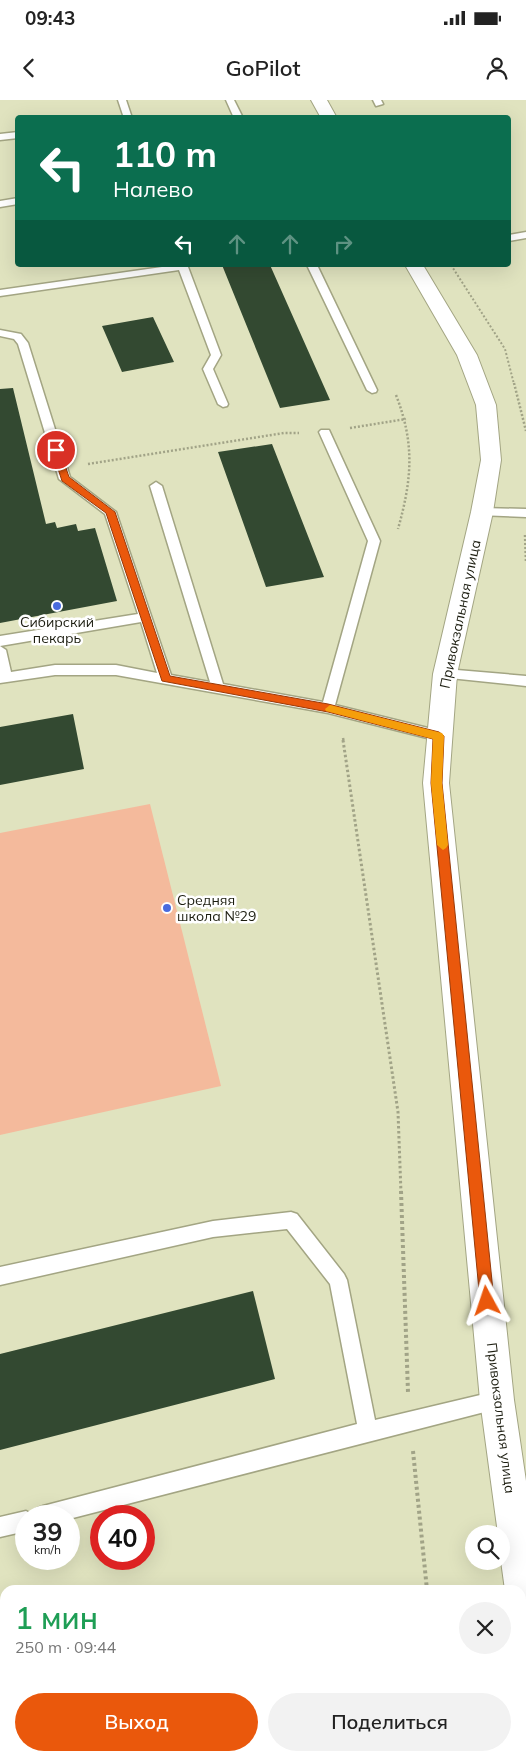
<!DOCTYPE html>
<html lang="ru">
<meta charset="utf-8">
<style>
body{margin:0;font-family:Mulish,sans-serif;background:#f2f2f2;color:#222;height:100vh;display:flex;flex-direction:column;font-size:19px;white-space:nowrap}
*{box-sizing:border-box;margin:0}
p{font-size:16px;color:#767676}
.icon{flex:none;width:28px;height:28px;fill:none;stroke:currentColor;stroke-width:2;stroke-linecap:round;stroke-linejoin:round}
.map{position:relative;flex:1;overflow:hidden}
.panel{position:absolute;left:0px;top:1485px;width:526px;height:176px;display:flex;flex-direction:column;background:#fff;border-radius:15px 15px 0 0;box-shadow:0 5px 20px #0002}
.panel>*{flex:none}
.guide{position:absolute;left:15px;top:15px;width:496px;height:152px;border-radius:5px;box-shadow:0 5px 20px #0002;background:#0b6e4f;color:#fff;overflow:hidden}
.tools{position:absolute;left:465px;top:1425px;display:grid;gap:10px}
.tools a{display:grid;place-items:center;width:45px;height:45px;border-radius:50%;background:#fff;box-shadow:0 5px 20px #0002;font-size:25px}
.speed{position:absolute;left:15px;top:1405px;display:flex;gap:10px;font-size:25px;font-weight:700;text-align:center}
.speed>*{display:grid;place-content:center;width:65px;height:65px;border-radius:50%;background:#fff;box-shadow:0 5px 20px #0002;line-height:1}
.speed small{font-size:12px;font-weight:400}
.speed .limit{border:8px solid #d22;background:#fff;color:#111}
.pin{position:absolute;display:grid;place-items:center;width:42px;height:42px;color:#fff;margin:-21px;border:2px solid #fff;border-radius:50%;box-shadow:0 1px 5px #0007}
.me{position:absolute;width:55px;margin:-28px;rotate:355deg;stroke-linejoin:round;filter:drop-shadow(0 0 4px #0008)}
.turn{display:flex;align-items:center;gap:18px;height:105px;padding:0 15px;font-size:22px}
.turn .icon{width:65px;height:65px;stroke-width:2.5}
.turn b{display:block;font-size:35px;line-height:42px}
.lanes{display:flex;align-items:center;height:48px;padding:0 15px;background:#0003;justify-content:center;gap:25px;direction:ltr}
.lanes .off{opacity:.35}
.round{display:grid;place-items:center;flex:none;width:52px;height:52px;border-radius:26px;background:#f2f2f2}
.summary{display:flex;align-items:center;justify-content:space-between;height:85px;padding:0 15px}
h1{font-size:30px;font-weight:600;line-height:38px;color:#1e9e55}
.cta{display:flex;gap:10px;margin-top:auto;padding:10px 15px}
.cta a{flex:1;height:58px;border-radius:30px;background:#ea580c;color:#fff;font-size:20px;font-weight:600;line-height:58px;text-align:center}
.cta a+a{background:#f2f2f2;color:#222}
.status{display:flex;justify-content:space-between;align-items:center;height:35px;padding:0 25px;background:#fff;direction:ltr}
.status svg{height:14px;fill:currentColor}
header{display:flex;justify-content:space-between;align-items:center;height:65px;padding:0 15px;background:#fff;font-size:22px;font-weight:600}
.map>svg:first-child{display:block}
</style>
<div class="status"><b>09:43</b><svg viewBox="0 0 49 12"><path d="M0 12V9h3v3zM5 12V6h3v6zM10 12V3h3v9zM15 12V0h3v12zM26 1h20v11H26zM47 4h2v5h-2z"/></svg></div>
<header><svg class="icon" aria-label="back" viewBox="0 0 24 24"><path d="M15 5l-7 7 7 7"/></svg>GoPilot<svg class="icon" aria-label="person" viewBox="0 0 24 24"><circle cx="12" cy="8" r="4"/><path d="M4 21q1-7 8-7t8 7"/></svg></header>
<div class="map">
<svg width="526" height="1661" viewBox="0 0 526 1661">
<rect width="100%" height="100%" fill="#e0e3bf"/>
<path fill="#f4ba9c" d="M 150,704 L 221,986 L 0,1035 L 0,733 Z"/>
<path fill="#334931" d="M 222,165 L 270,165 L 330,300 L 280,308 Z
M 153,217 L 174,262 L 122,272 L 102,226 Z
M 13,288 L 46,424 L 55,422 L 57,428 L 76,424 L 78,431 L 95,428 L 117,501 L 0,523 L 0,289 Z
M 272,344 L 324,477 L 266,487 L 218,352 Z
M 73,614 L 84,669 L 0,685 L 0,627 Z
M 253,1191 L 275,1279 L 0,1350 L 0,1254 Z"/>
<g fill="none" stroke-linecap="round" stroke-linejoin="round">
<defs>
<path id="lane" d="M 118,0 L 126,0 L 132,18 L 124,18 Z
M 226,0 L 234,0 L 243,18 L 234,18 Z
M 373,0 L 381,0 L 383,4 L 376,6 Z
M 18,32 L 18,38 L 0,40 L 0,34 Z
M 18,98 L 18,104 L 0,107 L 0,101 Z
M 526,132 L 526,138 L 509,141 L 509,135 Z
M 176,165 L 187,165 L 188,167 L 221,255 L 213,269 L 228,304 L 227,306 L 223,307 L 218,304 L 203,269 L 211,255 L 179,170 L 0,196 L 0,190 Z
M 307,165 L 317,165 L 377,290 L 376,292 L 372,293 L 367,290 Z
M 0,230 L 21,234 L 28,243 L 70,377 L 116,412 L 171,575 L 210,582 L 150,386 L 156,382 L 162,386 L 223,584 L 323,602 L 368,441 L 319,332 L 321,330 L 329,330 L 380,441 L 335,605 L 444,632 L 446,636 L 444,640 L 439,641 L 328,613 L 116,575 L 55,575 L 0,583 L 0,536 L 138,514 L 105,414 L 59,379 L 18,244 L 14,239 L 0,236 ZM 141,522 L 157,573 L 116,565 L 55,565 L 11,572 L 6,550 L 0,546 Z
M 482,408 L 526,409 L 526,417 L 478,415 L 476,412 L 478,409 Z
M 445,569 L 526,576 L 526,586 L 440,577 L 439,574 L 440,571 Z
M 291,1112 L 297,1114 L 344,1174 L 347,1180 L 375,1320 L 497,1291 L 504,1293 L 506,1300 L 504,1307 L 69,1419 L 69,1416 L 26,1416 L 26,1431 L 0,1437 L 0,1417 L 26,1411 L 33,1415 L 36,1409 L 43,1406 L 357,1324 L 330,1184 L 287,1129 L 213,1137 L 0,1185 L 0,1167 L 213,1121 Z"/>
<path id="secondary" d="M 311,0 L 327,0 L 337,18 L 321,18 Z
M 405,165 L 423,165 L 477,255 L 496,305 L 501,360 L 493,412 L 457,574 L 449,683 L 514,1300 L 526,1381 L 526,1526 L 521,1524 L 521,1490 L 505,1490 L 501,1461 L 501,1434 L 498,1434 L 480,1300 L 423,683 L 433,574 L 471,412 L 481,360 L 476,305 L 457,255 Z"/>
</defs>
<use href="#lane" stroke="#a3a583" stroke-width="3"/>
<use href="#secondary" stroke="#a3a583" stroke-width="2"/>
<path stroke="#a1a387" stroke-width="2" stroke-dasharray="2 2" stroke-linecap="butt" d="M 451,165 L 505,249 L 514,284"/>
<path stroke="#a1a387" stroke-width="2.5" stroke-dasharray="2 2" stroke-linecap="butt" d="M 514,283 L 526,331
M 396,295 C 415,344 412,379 398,429
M 350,328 L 406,319
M 88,364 L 284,333 L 299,333
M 525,435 L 526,463
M 343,638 L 344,642"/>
<path stroke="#a1a387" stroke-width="3" stroke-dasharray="2.5 2.5" stroke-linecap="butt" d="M 343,640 L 398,1012 L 401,1093"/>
<path stroke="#a1a387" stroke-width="4" stroke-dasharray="3 3" stroke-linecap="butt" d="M 401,1091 L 408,1292
M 413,1351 L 427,1490
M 444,1656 L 444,1661"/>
<use href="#lane" fill="#fff" fill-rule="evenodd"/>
<use href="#secondary" fill="#fff" fill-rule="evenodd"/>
</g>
<path fill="#ea580c" stroke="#983908" d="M 53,348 L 59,348 L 60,350 L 69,377 L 115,412 L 170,576 L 328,604 L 439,632 L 444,636 L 442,683 L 494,1201 L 492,1205 L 487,1207 L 482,1205 L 480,1201 L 431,683 L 433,639 L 328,612 L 162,581 L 106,413 L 62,381 L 52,350 Z"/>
<path fill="#f59e0b" d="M 330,605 L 442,633 L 444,636 L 442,683 L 448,745 L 446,748 L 443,750 L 437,745 L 431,683 L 433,639 L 326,611 L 325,609 Z"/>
<g fill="#486bde" stroke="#fff" stroke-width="2">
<circle cx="57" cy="506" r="5"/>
<circle cx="167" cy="808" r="5"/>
</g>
<g text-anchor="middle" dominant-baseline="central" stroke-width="5" stroke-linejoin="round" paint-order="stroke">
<g font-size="14" fill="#1c1d10" stroke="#fff">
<text transform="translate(460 514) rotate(-78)">Привокзальная улица</text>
<text transform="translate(501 1318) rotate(83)">Привокзальная улица</text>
</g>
<g font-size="14" fill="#1c1d10" stroke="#fff">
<text x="57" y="522">Сибирский<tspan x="57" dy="16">пекарь</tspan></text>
<text x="177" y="800" text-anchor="start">Средняя<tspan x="177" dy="16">школа №29</tspan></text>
</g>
</g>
</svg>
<div class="tools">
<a><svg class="icon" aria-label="search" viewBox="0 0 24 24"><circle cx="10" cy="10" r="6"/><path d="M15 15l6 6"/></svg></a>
</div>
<div class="speed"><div>39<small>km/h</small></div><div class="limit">40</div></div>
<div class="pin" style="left:56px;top:350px;background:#d93025"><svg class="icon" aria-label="arrive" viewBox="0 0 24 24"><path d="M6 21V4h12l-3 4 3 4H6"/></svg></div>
<svg class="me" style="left:487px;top:1201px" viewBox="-20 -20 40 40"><path d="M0-17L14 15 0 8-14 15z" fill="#ea580c" stroke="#fff" stroke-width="4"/></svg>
<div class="guide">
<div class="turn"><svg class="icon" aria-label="left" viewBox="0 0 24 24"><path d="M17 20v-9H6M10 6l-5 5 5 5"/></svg><div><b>110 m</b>Налево</div></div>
<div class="lanes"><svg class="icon" aria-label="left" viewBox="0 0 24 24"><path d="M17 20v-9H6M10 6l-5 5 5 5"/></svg><svg class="icon off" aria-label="ahead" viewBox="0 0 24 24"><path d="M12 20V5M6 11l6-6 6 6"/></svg><svg class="icon off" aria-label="ahead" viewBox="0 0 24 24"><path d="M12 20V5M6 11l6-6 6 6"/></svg><svg class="icon off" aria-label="right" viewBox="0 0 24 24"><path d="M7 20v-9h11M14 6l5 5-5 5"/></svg></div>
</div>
<section class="panel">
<div class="summary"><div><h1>1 мин</h1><p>250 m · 09:44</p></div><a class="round"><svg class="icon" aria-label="close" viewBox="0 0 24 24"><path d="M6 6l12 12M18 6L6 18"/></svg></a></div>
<div class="cta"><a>Выход</a><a>Поделиться</a></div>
</section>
</div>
